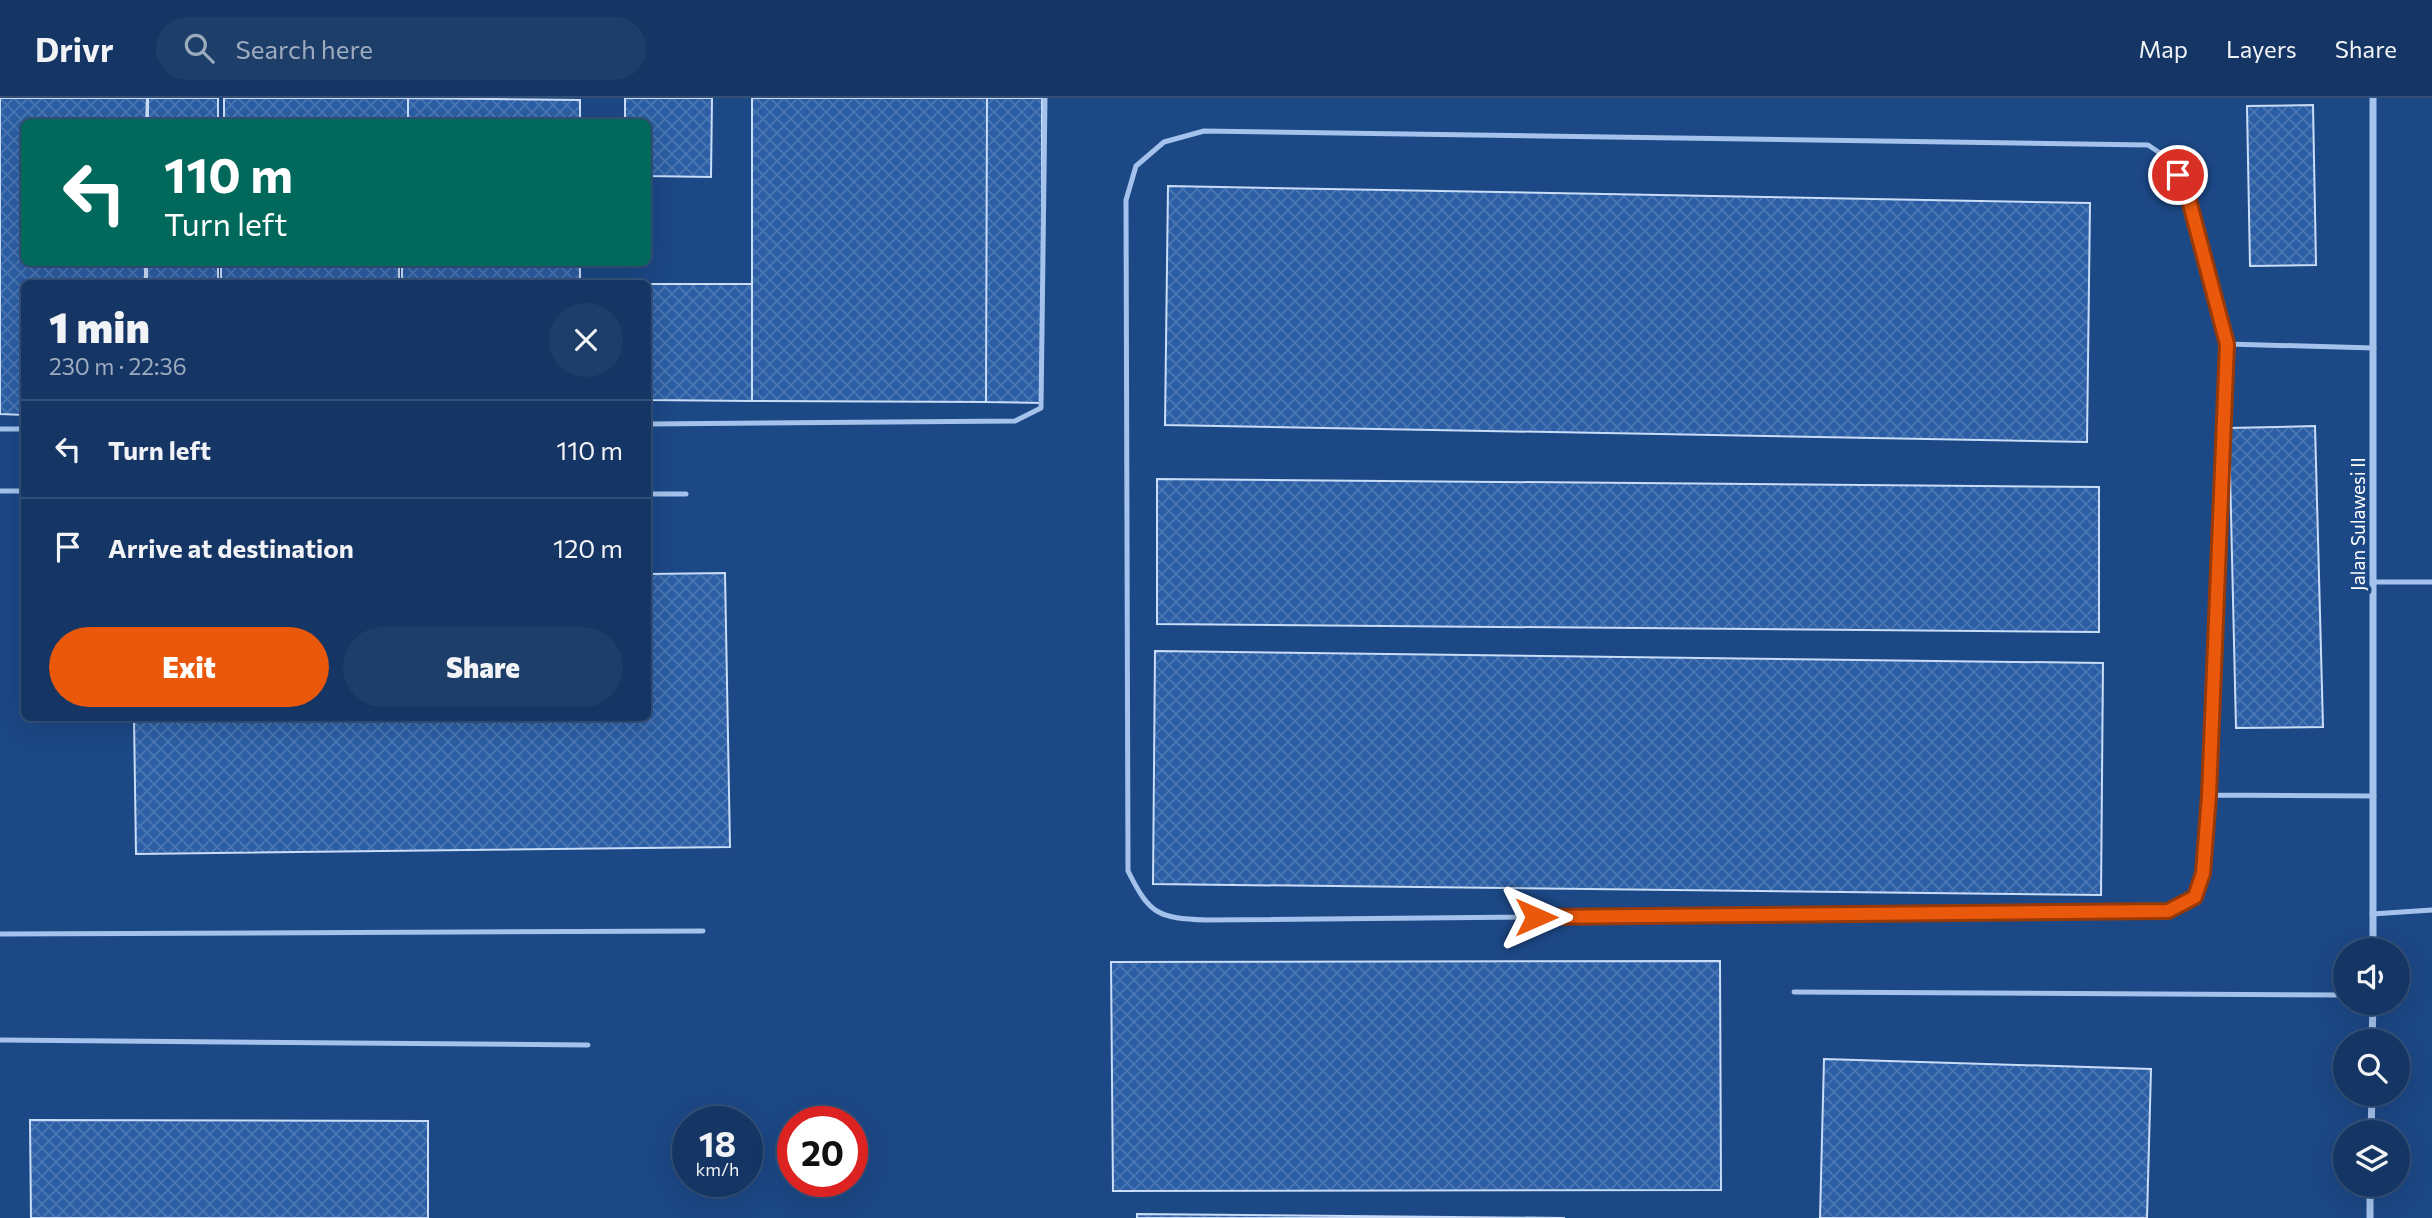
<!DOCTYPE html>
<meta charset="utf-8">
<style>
body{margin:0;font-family:Commissioner,sans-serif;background:#1e3e6a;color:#f1f3f6;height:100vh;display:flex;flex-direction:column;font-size:26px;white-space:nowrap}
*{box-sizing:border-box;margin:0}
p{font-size:23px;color:#9dabbf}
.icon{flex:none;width:38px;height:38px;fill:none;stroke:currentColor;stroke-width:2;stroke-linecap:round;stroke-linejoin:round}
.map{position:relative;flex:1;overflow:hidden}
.sheet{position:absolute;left:21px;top:182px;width:630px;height:441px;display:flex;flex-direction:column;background:#153664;border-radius:10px;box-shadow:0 7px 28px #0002,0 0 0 2px #345078}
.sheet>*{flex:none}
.hud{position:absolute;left:21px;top:21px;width:630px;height:147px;border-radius:10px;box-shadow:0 7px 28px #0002,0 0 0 2px #345078;background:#00695c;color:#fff;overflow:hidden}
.controls{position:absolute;left:2333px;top:840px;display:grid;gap:14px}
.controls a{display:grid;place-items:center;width:77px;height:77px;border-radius:50%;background:#153664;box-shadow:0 7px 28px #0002,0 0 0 2px #345078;font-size:35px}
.speed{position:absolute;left:672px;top:1008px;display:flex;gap:14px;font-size:35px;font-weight:700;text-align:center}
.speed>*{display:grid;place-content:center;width:91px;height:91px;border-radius:50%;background:#153664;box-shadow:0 7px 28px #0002,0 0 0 2px #345078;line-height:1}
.speed small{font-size:18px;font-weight:400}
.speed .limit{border:10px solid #d22;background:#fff;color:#111}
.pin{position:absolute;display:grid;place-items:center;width:60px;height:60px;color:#fff;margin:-30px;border:4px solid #fff;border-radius:50%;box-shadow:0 2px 7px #0007}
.me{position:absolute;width:77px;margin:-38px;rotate:90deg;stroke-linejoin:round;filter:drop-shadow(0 0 5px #0008)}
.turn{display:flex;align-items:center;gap:24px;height:147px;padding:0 28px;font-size:32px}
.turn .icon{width:91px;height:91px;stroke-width:2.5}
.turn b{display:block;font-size:49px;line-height:60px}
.round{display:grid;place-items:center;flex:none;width:74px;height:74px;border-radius:37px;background:#1e3e6a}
.head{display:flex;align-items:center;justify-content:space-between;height:119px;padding:0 28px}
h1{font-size:42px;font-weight:800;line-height:52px}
.cta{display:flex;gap:14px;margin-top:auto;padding:14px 28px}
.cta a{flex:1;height:80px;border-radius:42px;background:#ea580c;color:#fff;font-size:28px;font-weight:800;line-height:80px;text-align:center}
.cta a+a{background:#1e3e6a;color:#f1f3f6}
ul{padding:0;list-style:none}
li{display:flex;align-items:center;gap:21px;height:98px;padding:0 28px;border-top:2px solid #345078}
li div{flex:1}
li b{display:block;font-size:26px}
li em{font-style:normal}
header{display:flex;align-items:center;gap:42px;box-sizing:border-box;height:98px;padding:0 35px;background:#153664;border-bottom:2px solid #345078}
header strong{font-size:33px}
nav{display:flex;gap:38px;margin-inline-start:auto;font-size:24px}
.search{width:490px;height:63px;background:#1e3e6a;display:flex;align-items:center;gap:18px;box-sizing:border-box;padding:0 24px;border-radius:38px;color:#9dabbf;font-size:26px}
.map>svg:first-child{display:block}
</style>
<header>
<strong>Drivr</strong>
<div class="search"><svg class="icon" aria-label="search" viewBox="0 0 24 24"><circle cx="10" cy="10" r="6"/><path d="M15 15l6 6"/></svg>Search here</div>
<nav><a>Map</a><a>Layers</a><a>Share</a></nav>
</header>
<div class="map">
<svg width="2432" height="1120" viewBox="0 0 2432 1120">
<defs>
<pattern id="building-cross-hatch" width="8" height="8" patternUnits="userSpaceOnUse" patternTransform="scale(1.75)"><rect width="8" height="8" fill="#2b5ea4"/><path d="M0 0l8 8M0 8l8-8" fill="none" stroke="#4b76b2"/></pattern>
</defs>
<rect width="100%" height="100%" fill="#1c4886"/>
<path fill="url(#building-cross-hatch)" stroke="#c9ddf8" stroke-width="2" d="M 0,0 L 147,0 L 146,24 L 24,24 L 24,164 L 145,164 L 145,186 L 24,186 L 24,317 L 0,316 Z
M 148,0 L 218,0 L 218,24 L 148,24 Z
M 224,0 L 408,0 L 408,24 L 224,24 Z
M 408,0 L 580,2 L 580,24 L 408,24 Z
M 625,0 L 712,0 L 711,79 L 648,78 L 648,24 L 625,24 Z
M 752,0 L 987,0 L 986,304 L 752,303 Z
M 987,0 L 1042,0 L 1042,305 L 986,304 Z
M 2313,7 L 2316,167 L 2250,168 L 2247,8 Z
M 1168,88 L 2090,105 L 2087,344 L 1165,327 Z
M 147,164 L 218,164 L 218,186 L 147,186 Z
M 221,164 L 399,164 L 399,186 L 221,186 Z
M 402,164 L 580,164 L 580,186 L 402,186 Z
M 648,186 L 752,186 L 752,303 L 648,302 Z
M 2315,328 L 2323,629 L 2236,630 L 2229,330 Z
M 1157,381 L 2099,389 L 2099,534 L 1157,526 Z
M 725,475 L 730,749 L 136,756 L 134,620 L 648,620 L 648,476 Z
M 1155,553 L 2103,565 L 2101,797 L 1153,786 Z
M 1720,863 L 1721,1092 L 1113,1093 L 1111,864 Z
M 1824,961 L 2151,971 L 2147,1120 L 1820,1120 Z
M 30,1022 L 428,1023 L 428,1120 L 31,1120 Z
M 1137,1116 L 1565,1120 L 1137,1120 Z"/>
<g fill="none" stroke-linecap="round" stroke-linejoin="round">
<path stroke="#a4c2eb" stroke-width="5" d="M 1204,33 L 2148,47 L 2163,57 L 2178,77 L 2189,102 L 2227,246 L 2209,697 L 2203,775 L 2195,799 L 2168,813 L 1206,822 C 1158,820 1150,817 1128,773 L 1126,102 L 1136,68 L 1164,44 Z
M 2227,246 L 2374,250
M 648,326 L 1015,323 L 1041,310 L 1045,0
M 0,331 L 24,331
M 0,393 L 24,393
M 648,396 L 686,396
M 2372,484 L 2432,484
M 2209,697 L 2374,698
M 2372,816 L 2432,812
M 0,836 L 703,833
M 1794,894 L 2345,897
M 0,942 L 588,947"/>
<path stroke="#a4c2eb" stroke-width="7" d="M 2373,852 L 2373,0
M 2372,943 L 2373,905
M 2371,1034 L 2372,996
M 2370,1120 L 2370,1087"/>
</g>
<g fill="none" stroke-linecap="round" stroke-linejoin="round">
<defs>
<path id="route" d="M 1536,819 L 2168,813 L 2195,799 L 2203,775 L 2209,697 L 2227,246 L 2189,102 L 2178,77"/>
</defs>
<use href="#route" stroke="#983908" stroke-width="18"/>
<use href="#route" stroke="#ea580c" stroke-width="12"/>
</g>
<g text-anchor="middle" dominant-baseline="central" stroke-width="7" stroke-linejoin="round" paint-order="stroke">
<g font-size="19" fill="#fff" stroke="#1c4886">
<text transform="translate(2357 426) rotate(-90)">Jalan Sulawesi II</text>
</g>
</g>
</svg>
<div class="controls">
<a><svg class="icon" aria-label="sound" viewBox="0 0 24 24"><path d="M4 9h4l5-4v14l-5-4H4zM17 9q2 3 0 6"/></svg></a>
<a><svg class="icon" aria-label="search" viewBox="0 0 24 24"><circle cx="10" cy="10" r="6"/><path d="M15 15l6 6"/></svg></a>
<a><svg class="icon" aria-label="layers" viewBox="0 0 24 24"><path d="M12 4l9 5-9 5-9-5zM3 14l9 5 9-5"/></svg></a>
</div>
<div class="speed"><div>18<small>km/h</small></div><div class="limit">20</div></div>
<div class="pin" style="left:2178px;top:77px;background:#d93025"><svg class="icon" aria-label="arrive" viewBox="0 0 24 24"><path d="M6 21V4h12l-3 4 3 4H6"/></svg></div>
<svg class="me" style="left:1536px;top:819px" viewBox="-20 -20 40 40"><path d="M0-17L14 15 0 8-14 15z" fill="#ea580c" stroke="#fff" stroke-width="4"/></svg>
<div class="hud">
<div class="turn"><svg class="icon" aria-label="left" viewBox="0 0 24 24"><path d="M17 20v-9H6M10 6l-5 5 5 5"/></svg><div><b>110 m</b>Turn left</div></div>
</div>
<section class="sheet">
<div class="head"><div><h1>1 min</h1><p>230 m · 22:36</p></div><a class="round"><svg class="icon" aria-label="close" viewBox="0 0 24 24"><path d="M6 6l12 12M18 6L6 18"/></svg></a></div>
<ul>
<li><svg class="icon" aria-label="left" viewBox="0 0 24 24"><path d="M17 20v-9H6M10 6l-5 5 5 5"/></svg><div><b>Turn left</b></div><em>110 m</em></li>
<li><svg class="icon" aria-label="arrive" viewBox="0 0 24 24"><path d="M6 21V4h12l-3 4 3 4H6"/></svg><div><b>Arrive at destination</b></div><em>120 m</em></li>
</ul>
<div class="cta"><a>Exit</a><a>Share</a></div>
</section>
</div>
